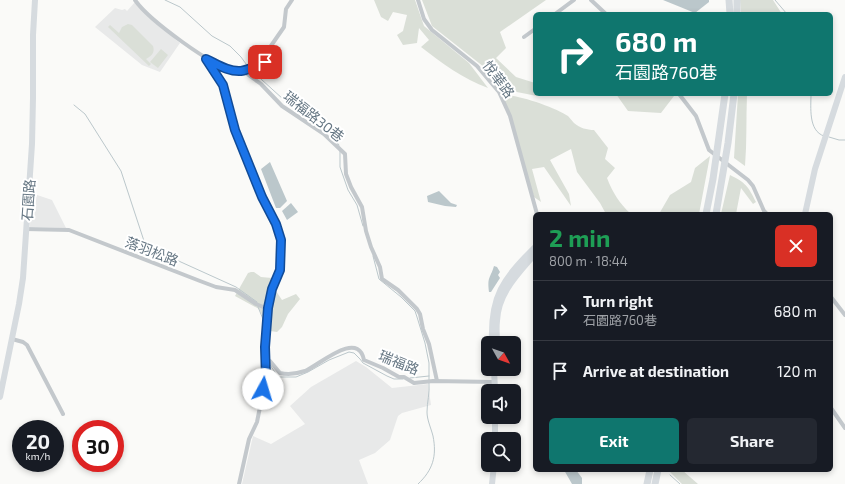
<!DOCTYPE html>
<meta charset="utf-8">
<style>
body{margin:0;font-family:"Exo 2","Noto Sans TC",sans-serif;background:#242831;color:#f1f3f6;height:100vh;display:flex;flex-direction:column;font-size:15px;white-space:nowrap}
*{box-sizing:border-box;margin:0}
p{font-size:13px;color:#9ea1a6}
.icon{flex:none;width:22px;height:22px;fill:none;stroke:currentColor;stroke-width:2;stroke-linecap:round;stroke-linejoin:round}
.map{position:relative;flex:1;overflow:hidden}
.sheet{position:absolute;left:533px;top:212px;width:300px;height:260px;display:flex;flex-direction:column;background:#171b24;border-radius:6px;box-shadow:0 2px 6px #0003}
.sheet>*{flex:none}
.banner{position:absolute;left:533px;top:12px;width:300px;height:84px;border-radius:6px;box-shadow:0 2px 6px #0003;background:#0f766e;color:#fff;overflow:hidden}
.needle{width:26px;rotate:130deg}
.buttons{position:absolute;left:481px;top:336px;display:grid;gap:8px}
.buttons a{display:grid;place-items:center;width:40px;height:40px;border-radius:6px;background:#171b24;box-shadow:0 2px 6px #0003;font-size:20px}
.speed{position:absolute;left:12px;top:420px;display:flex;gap:8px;font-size:20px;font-weight:700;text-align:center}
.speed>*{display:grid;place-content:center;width:52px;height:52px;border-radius:50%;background:#171b24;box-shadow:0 2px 6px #0003;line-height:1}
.speed small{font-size:10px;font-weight:400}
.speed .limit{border:6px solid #d22;background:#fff;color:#111}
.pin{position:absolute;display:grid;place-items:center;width:34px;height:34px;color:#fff;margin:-17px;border-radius:8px;box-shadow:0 2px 6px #0006}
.me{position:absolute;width:44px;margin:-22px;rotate:6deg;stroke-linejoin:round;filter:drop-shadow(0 0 3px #0008)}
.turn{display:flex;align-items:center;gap:14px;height:84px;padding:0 16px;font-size:18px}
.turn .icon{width:52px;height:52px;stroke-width:2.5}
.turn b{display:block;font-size:28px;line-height:34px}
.round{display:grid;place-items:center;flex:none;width:42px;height:42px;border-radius:6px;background:#242831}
.summary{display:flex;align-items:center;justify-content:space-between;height:68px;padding:0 16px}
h1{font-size:24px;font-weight:700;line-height:30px;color:#1e9e55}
.action{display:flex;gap:8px;margin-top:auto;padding:8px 16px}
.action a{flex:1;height:46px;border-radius:6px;background:#0f766e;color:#fff;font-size:16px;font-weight:700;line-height:46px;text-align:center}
.action a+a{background:#242831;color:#f1f3f6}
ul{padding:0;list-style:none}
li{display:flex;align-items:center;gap:12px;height:60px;padding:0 16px;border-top:1px solid #363941}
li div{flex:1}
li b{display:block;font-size:15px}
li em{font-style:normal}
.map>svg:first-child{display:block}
</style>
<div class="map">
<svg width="845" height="484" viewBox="0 0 845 484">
<rect width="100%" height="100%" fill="#fafaf8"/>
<path fill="#e8e9e9" d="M 135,2 L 162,29 L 180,43 L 160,72 L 142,65 L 95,27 L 115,8 L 122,10 L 125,9 L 127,11 Z
M 31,193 L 52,200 L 66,228 L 30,227 Z
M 356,361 L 366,367 L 392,388 L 428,384 L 431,405 L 402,413 L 398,416 L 390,440 L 375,453 L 359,460 L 368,484 L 242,484 L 253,436 L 271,444 L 305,424 L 290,406 L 311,387 Z"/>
<path fill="#dadfd7" d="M 374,0 L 415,0 L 424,26 L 469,63 L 488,88 C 463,79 442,63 421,47 L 429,40 L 419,28 L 417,43 L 403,45 L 397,35 L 403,31 L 407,15 L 393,12 L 388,21 L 381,17 Z
M 422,0 L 546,0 L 500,32 L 506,48 L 496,58 L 516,77 L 535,83 L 535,94 L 538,94 L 537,96 L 502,89 L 484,67 L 432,26 Z
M 740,0 L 773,0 L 782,14 L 741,14 Z
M 128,24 L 132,25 L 153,46 C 155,52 152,56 146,59 L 151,64 L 149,66 L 108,27 L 110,25 L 119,33 L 122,27 Z
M 161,49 L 168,55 L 158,68 L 150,62 Z
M 616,94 L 672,94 L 674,96 L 661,113 L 628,111 Z
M 738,94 L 747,94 C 746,118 747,142 745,166 L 734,158 Z
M 503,95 C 517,94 557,108 568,116 C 570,118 572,121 574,123 C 580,128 587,130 594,130 L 608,148 L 605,159 L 615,168 L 607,178 C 613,193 619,203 631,214 L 606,214 L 600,203 L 577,172 L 571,149 L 550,160 L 569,194 L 571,206 L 544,167 L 532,169 L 541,202 L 534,197 Z
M 710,156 L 699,214 L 659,214 L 670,195 L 691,182 L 695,168 Z
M 730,175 C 746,183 748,186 756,202 L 753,204 L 741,188 L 736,214 L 721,214 Z
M 251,272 L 254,272 L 261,277 L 272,278 L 274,288 L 282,300 L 296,294 L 300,299 L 288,314 L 282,327 L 277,332 L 270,331 L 259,309 L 235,296 L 248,273 Z
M 666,470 L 682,470 L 698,484 L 682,484 L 670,472 Z"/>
<path fill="#bbc7cb" d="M 663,0 L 709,0 L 709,2 L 695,13 Z
M 270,162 L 287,201 L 280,208 L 276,208 L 261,169 Z
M 439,191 L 451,203 L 457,205 L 456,207 L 445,206 L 428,202 L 427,196 Z
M 291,203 L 298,212 L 287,220 L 282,211 Z
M 494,266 L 497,267 L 500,272 L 498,275 L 500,278 L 491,292 L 489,292 C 487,277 490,279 494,266 Z
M 564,470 L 576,470 L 582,478 L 582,484 L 572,484 Z"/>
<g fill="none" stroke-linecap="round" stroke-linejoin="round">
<path stroke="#bbc7cb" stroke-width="1" d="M 165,0 L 180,7 L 212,36 L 230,46 L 241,57 L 249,68
M 775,0 L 787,14
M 251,70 L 283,99 L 304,111 L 314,123 L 329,133 L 339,145
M 811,94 C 811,107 808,131 824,136
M 74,105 L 85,114 L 121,171 L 145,244 L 150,248 L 236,287 L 257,302
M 829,137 L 839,140 L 845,140
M 340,151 L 340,167 L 348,190 L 357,205 L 363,226
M 373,256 L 379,279 L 401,297 L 415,311 L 417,317 L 425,343 L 429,363 L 429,380
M 258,307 L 265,324
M 268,337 L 268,360
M 269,363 L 278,377 L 296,377 L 308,372 L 329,360 L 349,352 L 354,353 L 360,359 L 363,363 L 387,376 L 394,379 L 403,379
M 410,378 L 429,376
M 670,475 L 680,484
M 418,484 C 433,470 437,456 433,436 C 431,428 427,420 427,412 C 427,402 430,393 429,383"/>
<path stroke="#c3c8cc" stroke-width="4" d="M 135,0 C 148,19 213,68 236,71 C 246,72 256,66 265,62 L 266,53 L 284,27 L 286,9 L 292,0
M 418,0 L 424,19 L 432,30 L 477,66 L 499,92 L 510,116 L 537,214
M 591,0 L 606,14
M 555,14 L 574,0
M 524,37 L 535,29
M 206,59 L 223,85 L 235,130 L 262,197 L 276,224 L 281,240 L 280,270 L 272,289 L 268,309 L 265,347 L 266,377 L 257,422 L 249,439 L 239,484
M 243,71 L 261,84 L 282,106 L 324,134 L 345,154 L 346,174 L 351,187 L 362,207 L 366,231 L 371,247 L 380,267 L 382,279 L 398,290 L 417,309 L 420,314 L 423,329 L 429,344 L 437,381
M 679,94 L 696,116 L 709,150 L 748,180 L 753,186 L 764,211 L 767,214
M 26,229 L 69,230 L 200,281 L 216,287 L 235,290 L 256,304 L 268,309
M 831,297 L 845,315
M 12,339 L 23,342 L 27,345 L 63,414
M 265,361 L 270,361 L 280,373 C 289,375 296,374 305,371 C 318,366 358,329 364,360 L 383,368 L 399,377 L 404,377 L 414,383 L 433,381 L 495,382
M 831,408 L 845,428"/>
<path stroke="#d6dbdf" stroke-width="6" d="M 805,214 L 815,169 L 845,77
M 492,343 C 490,296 503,279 535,247
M 497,343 C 497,336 496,328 497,321 C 498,293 518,274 535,254
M 494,369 L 495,391
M 0,397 L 19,304 L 23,278 L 32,144 L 33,98 L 33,35 L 35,0
M 495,439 L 495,417
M 492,484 L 494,465"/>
<path stroke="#d6dbdf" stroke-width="7" d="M 729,0 L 730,14
M 737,14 L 737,0
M 706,214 L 713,179 L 725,94
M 716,214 L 728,143 L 734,94
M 647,484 L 650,470
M 655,484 L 658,470"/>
</g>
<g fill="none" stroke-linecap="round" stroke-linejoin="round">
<defs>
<path id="route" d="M 263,389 L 266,377 L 265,347 L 268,308 L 272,289 L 280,270 L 281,240 L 276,224 L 262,197 L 235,130 L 223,85 L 206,59 C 217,64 228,72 241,71 C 249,70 258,65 265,62"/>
</defs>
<use href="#route" stroke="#114b97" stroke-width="10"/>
<use href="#route" stroke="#1a73e8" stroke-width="7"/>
</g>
<g text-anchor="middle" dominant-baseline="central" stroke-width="4" stroke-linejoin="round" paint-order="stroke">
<g font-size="14" fill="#657683" stroke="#fff">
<text transform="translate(499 79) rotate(53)">悅華路</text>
<text transform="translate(314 116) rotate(38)">瑞福路30巷</text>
<text transform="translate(28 200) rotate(-86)">石園路</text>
<text transform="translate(152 251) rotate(21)">落羽松路</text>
<text transform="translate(399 362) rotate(22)">瑞福路</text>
</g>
</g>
</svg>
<div class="buttons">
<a><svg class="needle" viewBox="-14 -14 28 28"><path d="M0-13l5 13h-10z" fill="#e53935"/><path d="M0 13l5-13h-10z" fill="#9ea1a6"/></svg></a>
<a><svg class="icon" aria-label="sound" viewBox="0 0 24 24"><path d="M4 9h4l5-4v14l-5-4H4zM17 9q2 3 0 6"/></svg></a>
<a><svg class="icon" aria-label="search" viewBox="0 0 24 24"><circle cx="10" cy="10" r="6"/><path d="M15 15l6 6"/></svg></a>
</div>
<div class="speed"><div>20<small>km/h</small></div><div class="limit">30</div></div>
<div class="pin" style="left:265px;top:62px;background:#d93025"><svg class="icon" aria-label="arrive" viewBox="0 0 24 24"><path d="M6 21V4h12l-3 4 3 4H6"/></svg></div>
<svg class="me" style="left:263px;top:389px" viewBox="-20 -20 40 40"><circle r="19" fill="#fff"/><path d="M0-13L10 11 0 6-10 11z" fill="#1a73e8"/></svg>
<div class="banner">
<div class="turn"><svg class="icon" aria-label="right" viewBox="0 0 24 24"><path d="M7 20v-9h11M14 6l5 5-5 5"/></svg><div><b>680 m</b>石園路760巷</div></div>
</div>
<section class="sheet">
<div class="summary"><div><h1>2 min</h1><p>800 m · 18:44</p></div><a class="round" style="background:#d93025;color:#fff"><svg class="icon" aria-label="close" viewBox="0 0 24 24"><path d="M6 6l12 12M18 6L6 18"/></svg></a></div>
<ul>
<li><svg class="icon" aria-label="right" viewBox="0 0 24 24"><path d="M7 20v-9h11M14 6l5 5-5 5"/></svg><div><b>Turn right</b><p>石園路760巷</p></div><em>680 m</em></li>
<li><svg class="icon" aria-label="arrive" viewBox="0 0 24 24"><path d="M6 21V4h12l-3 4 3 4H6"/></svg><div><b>Arrive at destination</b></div><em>120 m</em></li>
</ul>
<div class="action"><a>Exit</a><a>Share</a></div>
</section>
</div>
